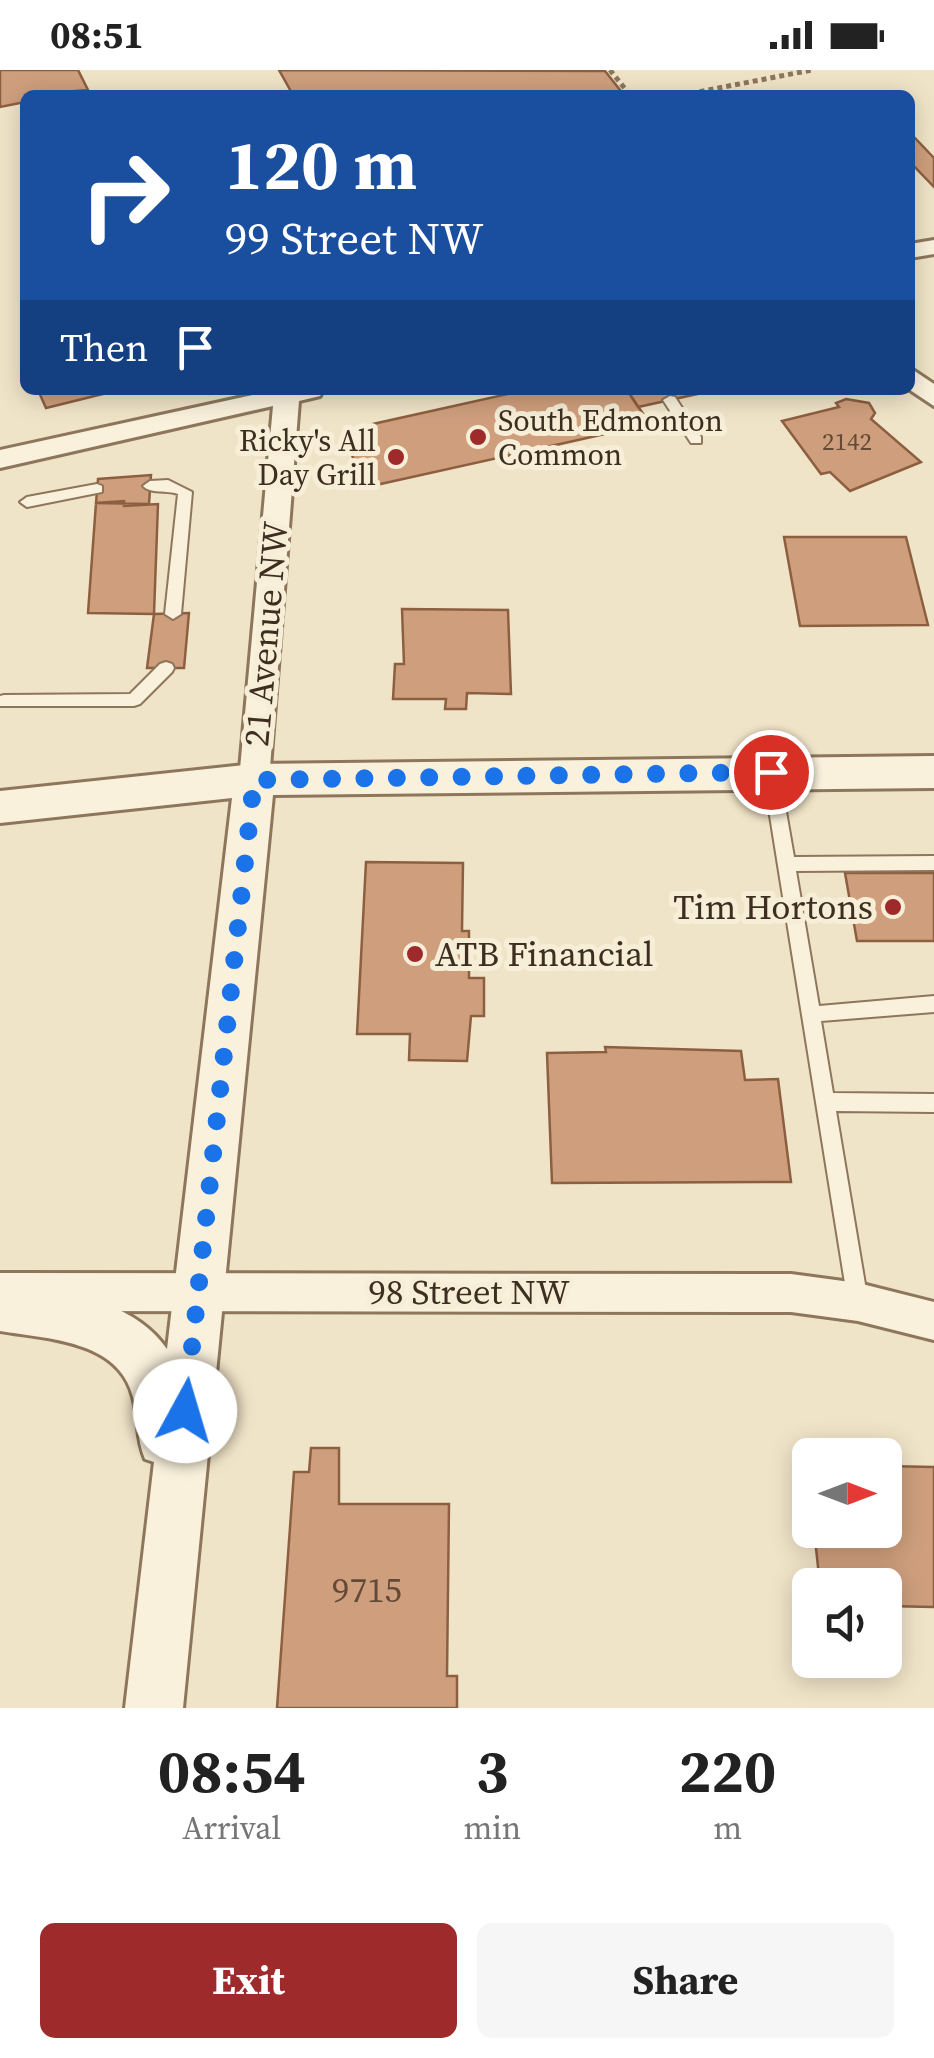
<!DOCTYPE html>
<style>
body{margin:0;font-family:"Source Serif 4",serif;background:#f6f6f6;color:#222;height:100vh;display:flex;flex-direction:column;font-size:38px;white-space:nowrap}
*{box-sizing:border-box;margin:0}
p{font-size:32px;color:#767676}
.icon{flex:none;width:55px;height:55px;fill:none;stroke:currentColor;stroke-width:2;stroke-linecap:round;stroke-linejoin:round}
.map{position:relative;height:1638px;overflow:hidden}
.drawer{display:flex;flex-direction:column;background:#fff;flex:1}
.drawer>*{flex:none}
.guide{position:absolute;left:20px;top:20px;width:895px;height:305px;border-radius:15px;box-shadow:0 5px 25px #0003;background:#1a4fa0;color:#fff;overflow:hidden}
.needle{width:65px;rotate:90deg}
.controls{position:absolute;left:792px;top:1368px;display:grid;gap:20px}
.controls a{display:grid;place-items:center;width:110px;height:110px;border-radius:15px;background:#fff;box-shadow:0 5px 25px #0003;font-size:50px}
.pin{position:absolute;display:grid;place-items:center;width:85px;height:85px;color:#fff;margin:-42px;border:5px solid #fff;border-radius:50%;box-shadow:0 2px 10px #0007}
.me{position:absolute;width:110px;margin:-55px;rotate:6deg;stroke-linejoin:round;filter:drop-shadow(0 0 8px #0008)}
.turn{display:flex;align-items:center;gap:35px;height:210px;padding:0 40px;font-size:45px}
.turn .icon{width:130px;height:130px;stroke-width:2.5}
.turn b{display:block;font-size:70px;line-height:85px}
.then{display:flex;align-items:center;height:95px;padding:0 40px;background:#0003;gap:20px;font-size:38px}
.eta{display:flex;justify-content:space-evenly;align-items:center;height:170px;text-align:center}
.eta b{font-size:60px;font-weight:700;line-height:70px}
.cta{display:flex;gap:20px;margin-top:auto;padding:20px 40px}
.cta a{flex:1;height:115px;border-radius:15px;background:#9e2a2b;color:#fff;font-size:40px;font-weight:700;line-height:115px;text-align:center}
.cta a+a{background:#f6f6f6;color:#222}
.status{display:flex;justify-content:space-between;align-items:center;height:70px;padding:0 50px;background:#fff;direction:ltr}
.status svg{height:28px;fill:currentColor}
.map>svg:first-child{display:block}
</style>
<div class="status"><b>08:51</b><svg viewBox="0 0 49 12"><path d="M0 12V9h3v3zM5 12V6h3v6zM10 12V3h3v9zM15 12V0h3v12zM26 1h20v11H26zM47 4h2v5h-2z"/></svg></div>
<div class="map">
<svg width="934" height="1638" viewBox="0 0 934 1638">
<rect width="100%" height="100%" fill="#f0e4c8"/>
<path fill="#cf9f7d" stroke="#8d5f41" stroke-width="2.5" d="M 0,0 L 78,0 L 88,20 L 25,25 L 25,32 L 0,37 Z
M 279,0 L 605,1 L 624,25 L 293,25 Z
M 915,68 L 934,88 L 934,117 L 910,92 L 910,69 Z
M 38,320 L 119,320 L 46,338 Z
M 526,320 L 627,320 L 650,354 L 367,417 L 349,379 L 373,354 Z
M 627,320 L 705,320 L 706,322 L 638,337 Z
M 846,329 L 869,333 L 875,343 L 871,349 L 921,392 L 850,421 L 830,402 L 821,404 L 782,351 L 839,337 L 836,333 Z
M 151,405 L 149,434 L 96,433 L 98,409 Z
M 124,431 L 124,436 L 158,434 L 154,544 L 88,543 L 96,433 Z
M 784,467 L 906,467 L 928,555 L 800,556 Z
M 402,539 L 508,540 L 511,624 L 467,623 L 466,639 L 445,639 L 446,629 L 393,629 L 395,594 L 404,594 Z
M 189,543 L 184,598 L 147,598 L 154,544 Z
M 366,792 L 463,793 L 462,861 L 469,861 L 469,908 L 484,908 L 484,946 L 471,946 L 467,991 L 409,990 L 410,964 L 357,964 Z
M 845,803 L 934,803 L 934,871 L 857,871 Z
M 605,977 L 741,981 L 745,1010 L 778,1009 L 791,1112 L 552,1113 L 547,983 L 606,982 Z
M 311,1378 L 339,1378 L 339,1434 L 449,1434 L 447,1606 L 457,1606 L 457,1638 L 277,1638 L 294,1402 L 309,1402 Z
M 885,1396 L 934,1397 L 934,1537 L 885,1536 L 885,1515 L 820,1515 L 814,1460 L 885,1460 Z"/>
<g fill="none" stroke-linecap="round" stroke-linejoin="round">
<defs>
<path id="service" d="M 670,326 L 675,327 L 701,367 L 701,373 L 691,373 L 663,330 Z
M 168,410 L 192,422 L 181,544 L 173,549 L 165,544 L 178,424 C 167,420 150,424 143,416 L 150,411 Z
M 97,414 L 102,416 L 102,422 L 27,437 L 20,432 L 27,427 Z
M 166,592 L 172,594 L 174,598 L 172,602 L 140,634 L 134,636 L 0,636 L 0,626 L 4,625 L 130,624 L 160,594 Z
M 771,696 L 779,702 L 794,787 L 934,786 L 934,800 L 796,801 L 819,936 L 934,926 L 934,942 L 821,951 L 833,1023 L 934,1024 L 934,1042 L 836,1041 L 868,1232 L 865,1239 L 858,1242 L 851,1239 L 848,1232 L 763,702 Z"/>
<path id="minor" d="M 934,170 L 934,184 L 910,188 L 910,174 Z
M 910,298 L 934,314 L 934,336 L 910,320 Z
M 275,320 L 323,320 L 320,326 L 299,331 L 269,710 L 265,718 L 254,722 L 243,718 L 239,710 L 273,336 L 0,398 L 0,380 Z
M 0,1203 L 791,1204 L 858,1213 L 934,1232 L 934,1270 L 858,1251 L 791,1242 L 0,1241 Z"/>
<path id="tertiary" d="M 934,686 L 934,718 L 273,725 L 183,1638 L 125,1638 L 154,1392 L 145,1389 C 136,1368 139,1348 133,1327 C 119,1270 47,1269 0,1261 L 0,1211 C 58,1221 131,1227 167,1279 L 232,728 L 0,753 L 0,721 L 254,694 Z"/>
</defs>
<use href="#service" stroke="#8d765c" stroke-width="4"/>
<use href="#minor" stroke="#8d765c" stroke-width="6"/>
<use href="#tertiary" stroke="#8d765c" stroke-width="6"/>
<path stroke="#8d765c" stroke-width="5" stroke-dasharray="5 4" stroke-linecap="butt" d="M 610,0 L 630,25
M 682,25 L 812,0"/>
<use href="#service" fill="#faf1dc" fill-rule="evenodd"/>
<use href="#minor" fill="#faf1dc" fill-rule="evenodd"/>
<use href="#tertiary" fill="#faf1dc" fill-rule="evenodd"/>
</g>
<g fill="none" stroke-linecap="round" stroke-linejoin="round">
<path stroke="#1a73e8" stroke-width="18" stroke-dasharray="0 32.4" d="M 185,1341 L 254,710 L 771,702"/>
</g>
<g fill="#9e2a2b" stroke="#f7eed8" stroke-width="4">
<circle cx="478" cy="367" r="10"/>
<circle cx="396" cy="387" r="10"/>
<circle cx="893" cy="837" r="10"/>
<circle cx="415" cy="884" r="10"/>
</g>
<g text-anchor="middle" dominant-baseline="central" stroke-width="10" stroke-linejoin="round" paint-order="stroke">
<g font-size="25" fill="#624a37">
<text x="847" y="371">2142</text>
</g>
<g font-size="30" fill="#3d2e20" stroke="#f7eed8" text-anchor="start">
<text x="498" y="350">South Edmonton<tspan x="498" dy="34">Common</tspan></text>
<text x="376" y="370" text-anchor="end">Ricky's All<tspan x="376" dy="34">Day Grill</tspan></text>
</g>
<g font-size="35" fill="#3d2e20" stroke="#f7eed8">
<text transform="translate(266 564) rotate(-85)">21 Avenue NW</text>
<text x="469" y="1222">98 Street NW</text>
</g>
<g font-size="35" fill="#3d2e20" stroke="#f7eed8" text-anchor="end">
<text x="873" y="837">Tim Hortons</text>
<text x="435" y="884" text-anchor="start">ATB Financial</text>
</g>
<g font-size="35" fill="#624a37">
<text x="367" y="1520">9715</text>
</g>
</g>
</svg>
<div class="controls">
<a><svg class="needle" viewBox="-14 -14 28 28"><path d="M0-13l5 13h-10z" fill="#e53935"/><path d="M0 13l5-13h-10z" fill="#767676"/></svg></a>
<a><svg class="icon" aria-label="sound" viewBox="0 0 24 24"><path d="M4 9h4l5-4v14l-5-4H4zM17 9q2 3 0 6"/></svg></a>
</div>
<div class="pin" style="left:771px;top:702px;background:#d93025"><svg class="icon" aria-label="arrive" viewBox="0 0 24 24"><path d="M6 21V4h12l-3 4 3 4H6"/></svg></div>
<svg class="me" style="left:185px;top:1341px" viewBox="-20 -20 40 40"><circle r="19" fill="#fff"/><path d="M0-13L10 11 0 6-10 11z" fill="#1a73e8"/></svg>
<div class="guide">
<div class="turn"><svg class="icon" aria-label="right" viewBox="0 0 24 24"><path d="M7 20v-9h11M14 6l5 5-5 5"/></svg><div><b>120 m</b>99 Street NW</div></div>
<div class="then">Then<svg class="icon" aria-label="arrive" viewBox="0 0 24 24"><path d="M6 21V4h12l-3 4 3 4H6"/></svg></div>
</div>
</div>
<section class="drawer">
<div class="eta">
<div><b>08:54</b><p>Arrival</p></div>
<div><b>3</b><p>min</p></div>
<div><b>220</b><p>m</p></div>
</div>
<div class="cta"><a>Exit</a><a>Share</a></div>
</section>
